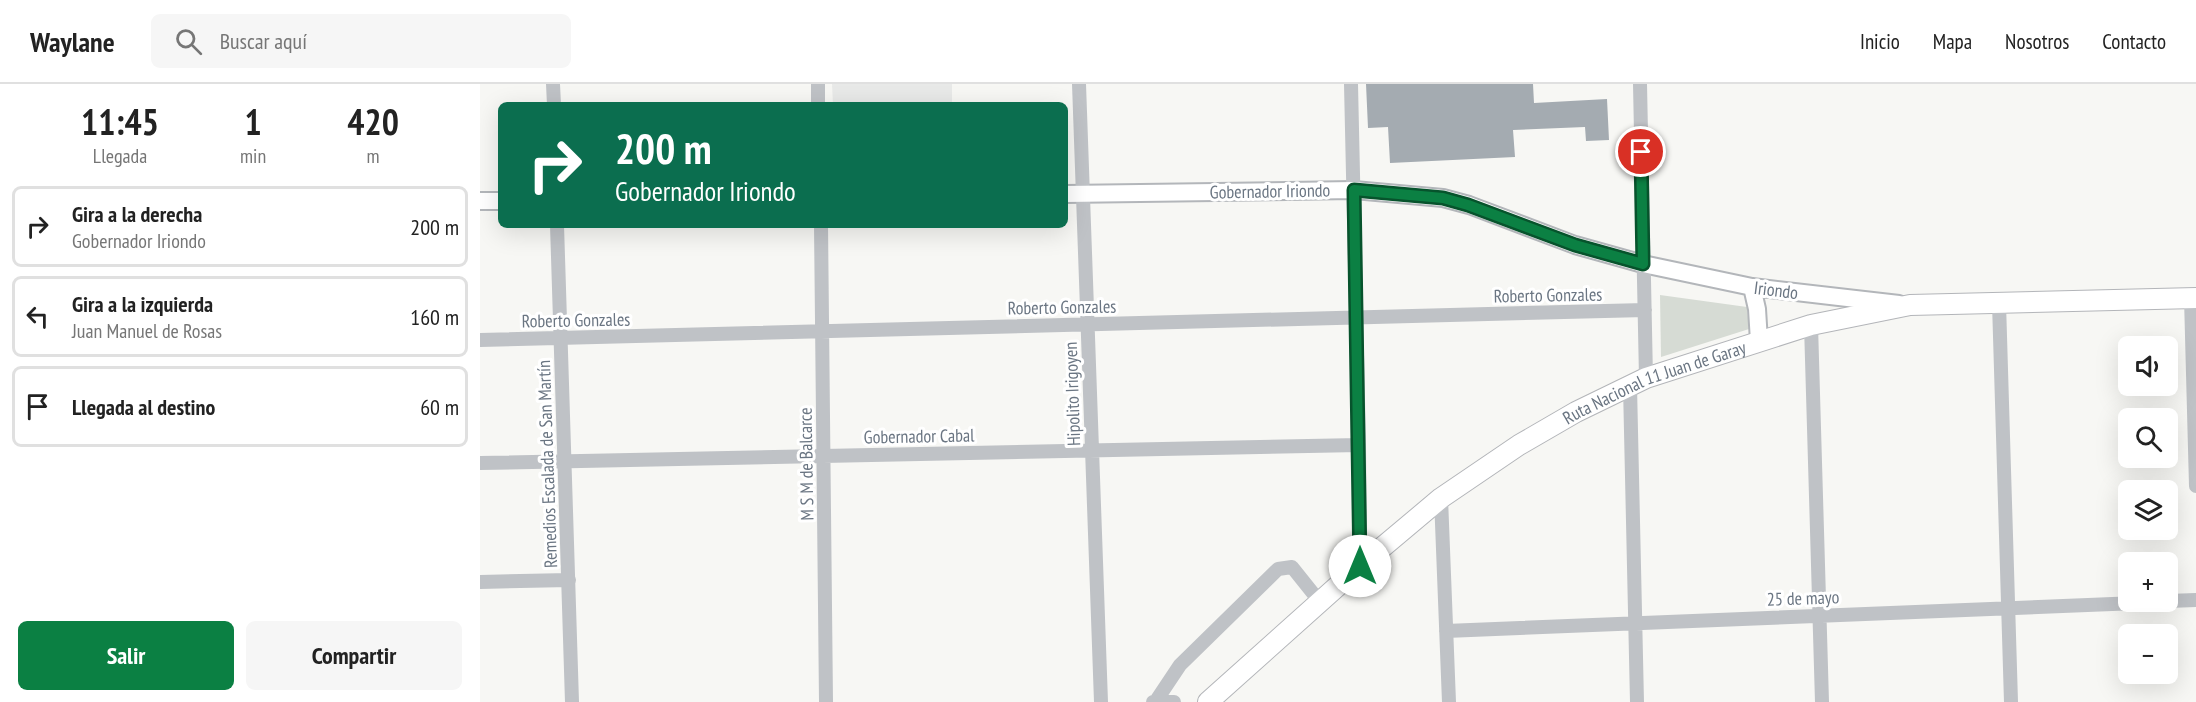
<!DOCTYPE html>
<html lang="es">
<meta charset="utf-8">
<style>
body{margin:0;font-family:"PT Sans Narrow",sans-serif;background:#f6f6f6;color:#222;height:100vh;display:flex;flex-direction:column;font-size:22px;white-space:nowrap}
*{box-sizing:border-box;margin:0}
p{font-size:20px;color:#767676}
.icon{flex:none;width:33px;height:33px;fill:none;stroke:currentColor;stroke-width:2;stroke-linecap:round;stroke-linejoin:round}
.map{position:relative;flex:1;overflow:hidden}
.panel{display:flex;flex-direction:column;background:#fff;width:480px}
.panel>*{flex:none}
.hud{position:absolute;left:18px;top:18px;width:570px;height:126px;border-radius:9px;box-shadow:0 6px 24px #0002;background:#0b6e4f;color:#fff;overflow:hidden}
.tools{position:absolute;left:1638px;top:252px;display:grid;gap:12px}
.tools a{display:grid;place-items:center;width:60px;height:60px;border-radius:9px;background:#fff;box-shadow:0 6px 24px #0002;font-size:30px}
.pin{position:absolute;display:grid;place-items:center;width:51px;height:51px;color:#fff;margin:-26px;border:3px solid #fff;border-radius:50%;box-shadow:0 2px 6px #0007}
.me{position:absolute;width:66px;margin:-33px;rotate:0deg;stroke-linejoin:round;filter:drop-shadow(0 0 4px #0008)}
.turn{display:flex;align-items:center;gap:21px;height:126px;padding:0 18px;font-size:27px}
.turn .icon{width:78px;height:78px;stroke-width:2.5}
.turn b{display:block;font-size:42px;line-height:51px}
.eta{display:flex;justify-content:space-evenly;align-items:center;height:102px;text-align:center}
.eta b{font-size:36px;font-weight:700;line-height:42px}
.button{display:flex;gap:12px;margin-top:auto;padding:12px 18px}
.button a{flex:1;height:69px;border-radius:9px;background:#0b8043;color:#fff;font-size:24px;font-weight:700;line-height:69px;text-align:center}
.button a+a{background:#f6f6f6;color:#222}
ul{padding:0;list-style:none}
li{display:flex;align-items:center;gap:18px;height:81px;margin:0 12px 9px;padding:0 6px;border:3px solid #e0e0e0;border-radius:9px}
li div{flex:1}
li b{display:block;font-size:22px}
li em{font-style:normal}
header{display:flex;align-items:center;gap:36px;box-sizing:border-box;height:84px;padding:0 30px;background:#fff;border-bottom:2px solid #e0e0e0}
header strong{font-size:28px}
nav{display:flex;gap:33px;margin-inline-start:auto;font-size:21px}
.search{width:420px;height:54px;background:#f6f6f6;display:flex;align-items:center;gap:15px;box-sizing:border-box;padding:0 21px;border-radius:9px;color:#767676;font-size:22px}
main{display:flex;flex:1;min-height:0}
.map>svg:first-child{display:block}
</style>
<header>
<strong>Waylane</strong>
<div class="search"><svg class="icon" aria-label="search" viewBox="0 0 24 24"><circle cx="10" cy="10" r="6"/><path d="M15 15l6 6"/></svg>Buscar aquí</div>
<nav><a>Inicio</a><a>Mapa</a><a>Nosotros</a><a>Contacto</a></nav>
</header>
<main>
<section class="panel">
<div class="eta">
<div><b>11:45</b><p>Llegada</p></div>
<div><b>1</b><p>min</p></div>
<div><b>420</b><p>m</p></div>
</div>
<ul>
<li><svg class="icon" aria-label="right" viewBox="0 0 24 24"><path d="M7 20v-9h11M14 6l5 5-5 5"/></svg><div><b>Gira a la derecha</b><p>Gobernador Iriondo</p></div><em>200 m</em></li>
<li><svg class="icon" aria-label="left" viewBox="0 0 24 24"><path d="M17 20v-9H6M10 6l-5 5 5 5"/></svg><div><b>Gira a la izquierda</b><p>Juan Manuel de Rosas</p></div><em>160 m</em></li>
<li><svg class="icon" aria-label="arrive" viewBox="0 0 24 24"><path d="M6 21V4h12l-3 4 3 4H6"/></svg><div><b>Llegada al destino</b></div><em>60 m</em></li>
</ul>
<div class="button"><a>Salir</a><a>Compartir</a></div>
</section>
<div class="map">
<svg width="1716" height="618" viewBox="0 0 1716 618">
<rect width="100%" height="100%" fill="#f7f7f4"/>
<path fill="#e8e9e8" d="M 352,0 L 472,0 L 472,21 L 353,21 Z"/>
<path fill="#d6dbd4" d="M 1180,211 L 1267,223 L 1269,245 L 1181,273 Z"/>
<path fill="#a4abb1" d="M 886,0 L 1053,0 L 1054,19 L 1127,15 L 1129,56 L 1106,57 L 1105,43 L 1033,46 L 1035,73 L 910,79 L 908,43 L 888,44 Z"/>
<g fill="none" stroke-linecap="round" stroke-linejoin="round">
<defs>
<path id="major" d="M 585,110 L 874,106 L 963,114 L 989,121 L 1095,161 L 1163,180 L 1272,203 L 1419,220
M 0,117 L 21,117
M 1272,203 L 1277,225 L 1279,257"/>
<g id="highway">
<path id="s1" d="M 728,618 L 880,482 L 961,414 L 1039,361 L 1096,328 L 1166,294 L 1331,241 L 1430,221 L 1716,214"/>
</g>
</defs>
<use href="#major" stroke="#b3b6ba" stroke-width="20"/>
<use href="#highway" stroke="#b3b5b9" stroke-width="22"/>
<path stroke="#bfc2c6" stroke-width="14" d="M 73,0 L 74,21
M 338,0 L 338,21
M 599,0 L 621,618
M 871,0 L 879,361 L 880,482
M 1160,0 L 1166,294
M 77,141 L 92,618
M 341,141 L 346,618
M 1711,214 L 1716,402
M 1519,219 L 1531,618
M 1331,241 L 1342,618
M 0,256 L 1165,226
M 1150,302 L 1157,618
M 0,379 L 879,361
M 961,414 L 969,618
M 0,498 L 89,496
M 1688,517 L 1716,516
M 966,547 L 1682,518
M 676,617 L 700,581 L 798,485 L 812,483 L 840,518
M 673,618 L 694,618"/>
<use href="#major" stroke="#fff" stroke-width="16"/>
<use href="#highway" stroke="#fff" stroke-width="20"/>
</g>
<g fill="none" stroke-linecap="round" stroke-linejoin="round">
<defs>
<path id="route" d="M 880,482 L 874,106 L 963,114 L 988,121 L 1095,161 L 1163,180 L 1161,68"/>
</defs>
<use href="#route" stroke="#07532c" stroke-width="15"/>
<use href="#route" stroke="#0b8043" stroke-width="10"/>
</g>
<g text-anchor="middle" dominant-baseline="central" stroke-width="6" stroke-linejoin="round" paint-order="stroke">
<g font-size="18" fill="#6a7582" stroke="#fff">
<text transform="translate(790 107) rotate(-1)">Gobernador Iriondo</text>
<text transform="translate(1296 206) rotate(7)">Iriondo</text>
<text transform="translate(1068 211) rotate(-1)">Roberto Gonzales</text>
<text transform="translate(582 223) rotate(-1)">Roberto Gonzales</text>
<text transform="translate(96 236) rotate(-1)">Roberto Gonzales</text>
<text stroke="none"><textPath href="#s1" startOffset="554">Ruta Nacional 11 Juan de Garay</textPath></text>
<text transform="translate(592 310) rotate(-92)">Hipolito Irigoyen</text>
<text transform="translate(439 352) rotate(-1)">Gobernador Cabal</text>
<text transform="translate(67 380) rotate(-92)">Remedios Escalada de San Martín</text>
<text transform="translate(326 380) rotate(-91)">M S M de Balcarce</text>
<text transform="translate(1323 514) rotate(-2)">25 de mayo</text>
</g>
</g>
</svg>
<div class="tools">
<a><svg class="icon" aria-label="sound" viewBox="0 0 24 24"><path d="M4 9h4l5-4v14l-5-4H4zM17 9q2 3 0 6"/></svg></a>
<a><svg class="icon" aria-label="search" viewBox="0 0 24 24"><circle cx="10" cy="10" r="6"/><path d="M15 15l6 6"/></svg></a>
<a><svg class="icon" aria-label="layers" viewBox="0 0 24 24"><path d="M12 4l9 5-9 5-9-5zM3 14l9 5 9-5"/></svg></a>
<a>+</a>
<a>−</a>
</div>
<div class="pin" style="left:1161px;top:68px;background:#d93025"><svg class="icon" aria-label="arrive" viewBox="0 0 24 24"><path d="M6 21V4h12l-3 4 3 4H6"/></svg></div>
<svg class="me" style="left:880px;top:482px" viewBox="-20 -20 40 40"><circle r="19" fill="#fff"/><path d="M0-13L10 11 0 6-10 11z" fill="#0b8043"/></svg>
<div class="hud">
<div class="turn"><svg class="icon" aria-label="right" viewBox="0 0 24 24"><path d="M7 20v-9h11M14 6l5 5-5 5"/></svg><div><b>200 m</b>Gobernador Iriondo</div></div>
</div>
</div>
</main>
